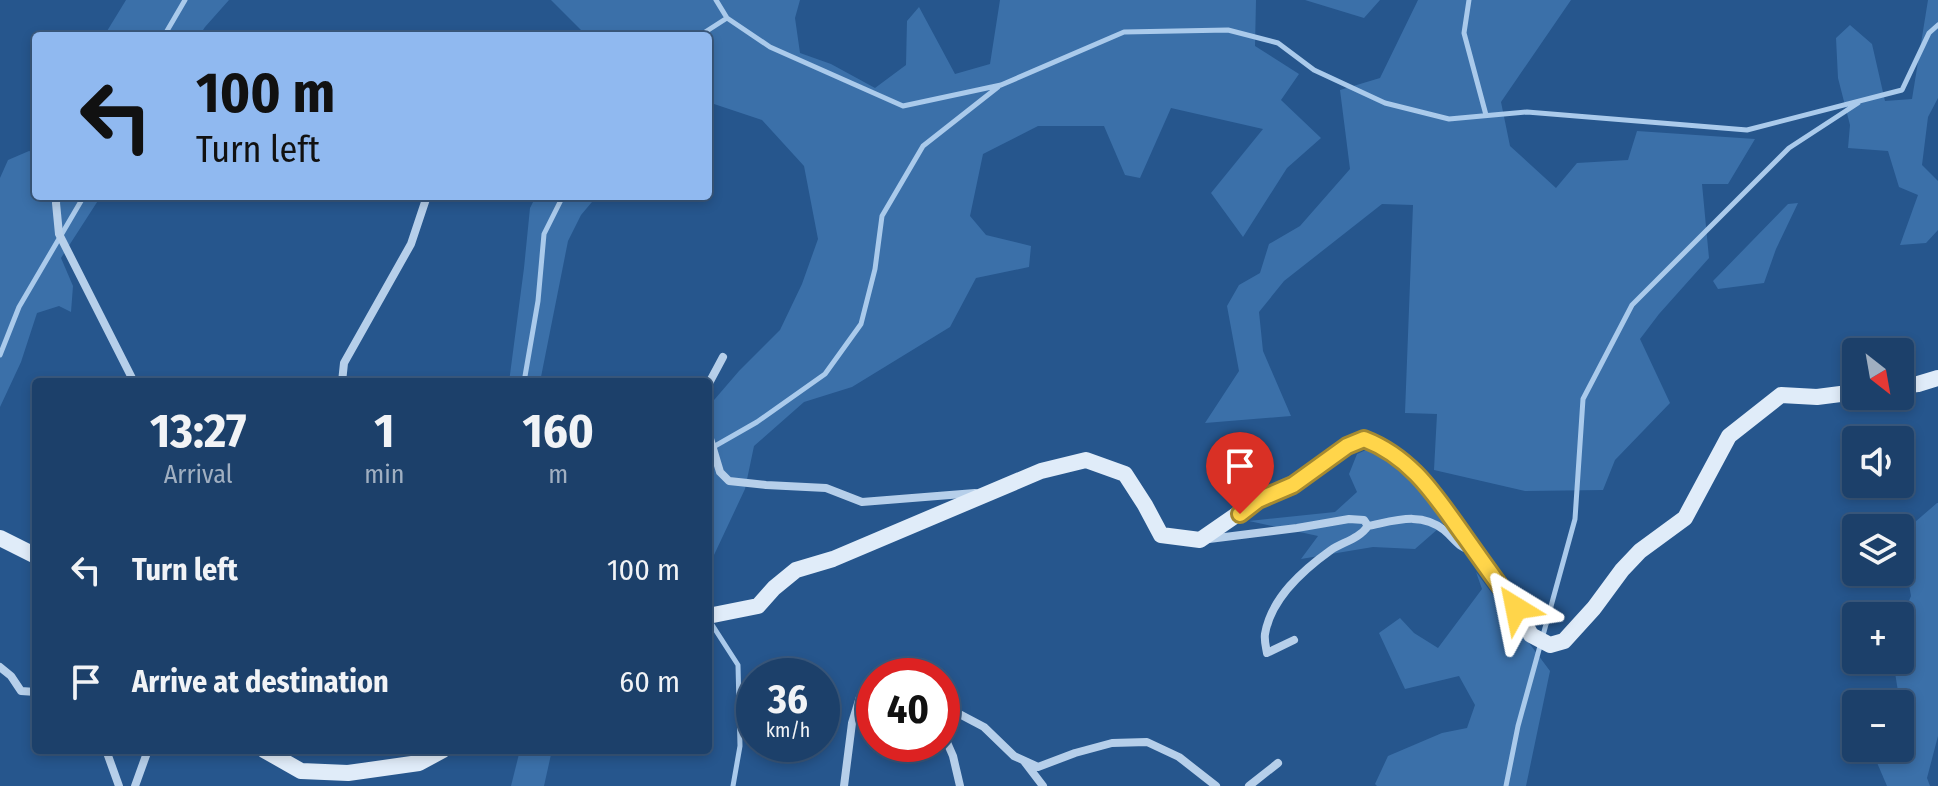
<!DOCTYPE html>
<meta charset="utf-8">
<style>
body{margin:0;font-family:"Fira Sans Condensed",sans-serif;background:#294b72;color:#f1f3f6;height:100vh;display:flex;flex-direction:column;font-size:30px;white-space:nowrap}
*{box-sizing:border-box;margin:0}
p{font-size:26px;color:#a0afc1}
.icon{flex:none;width:44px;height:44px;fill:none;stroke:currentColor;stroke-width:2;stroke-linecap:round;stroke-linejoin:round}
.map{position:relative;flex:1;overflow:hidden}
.drawer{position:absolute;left:32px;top:378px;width:680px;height:376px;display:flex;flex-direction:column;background:#1c406a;border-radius:8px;box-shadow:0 4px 12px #0003,0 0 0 2px #3a597e}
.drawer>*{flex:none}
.top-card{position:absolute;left:32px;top:32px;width:680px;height:168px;border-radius:8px;box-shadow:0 4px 12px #0003,0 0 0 2px #3a597e;background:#90b9f0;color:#111;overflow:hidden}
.needle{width:52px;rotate:149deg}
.controls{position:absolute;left:1842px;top:338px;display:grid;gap:16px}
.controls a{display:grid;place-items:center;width:72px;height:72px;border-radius:8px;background:#1c406a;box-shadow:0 4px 12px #0003,0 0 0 2px #3a597e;font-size:40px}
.speed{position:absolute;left:736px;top:658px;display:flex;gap:16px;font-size:40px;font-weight:700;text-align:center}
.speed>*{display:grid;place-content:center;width:104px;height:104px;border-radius:50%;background:#1c406a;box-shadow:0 4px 12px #0003,0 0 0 2px #3a597e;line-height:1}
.speed small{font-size:20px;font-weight:400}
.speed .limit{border:12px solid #d22;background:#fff;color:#111}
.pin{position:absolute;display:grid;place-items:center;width:68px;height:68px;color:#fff;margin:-82px -34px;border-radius:50% 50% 50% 0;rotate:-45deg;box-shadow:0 0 8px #0007}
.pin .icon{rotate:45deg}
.me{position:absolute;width:88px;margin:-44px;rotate:325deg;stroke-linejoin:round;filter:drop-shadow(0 0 6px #0008)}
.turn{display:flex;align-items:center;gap:28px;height:168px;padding:0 32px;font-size:36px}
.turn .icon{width:104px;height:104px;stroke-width:2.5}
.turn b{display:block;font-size:56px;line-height:68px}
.eta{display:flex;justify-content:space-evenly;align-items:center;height:136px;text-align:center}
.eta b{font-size:48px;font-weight:700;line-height:56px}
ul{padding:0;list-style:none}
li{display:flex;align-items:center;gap:24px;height:112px;padding:0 32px}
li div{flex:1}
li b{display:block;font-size:30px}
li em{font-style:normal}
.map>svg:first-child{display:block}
</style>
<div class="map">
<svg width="1938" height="786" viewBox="0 0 1938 786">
<rect width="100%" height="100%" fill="#26568d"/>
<path fill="#3b70a9" d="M 126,0 L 229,0 L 205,27 L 199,36 L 104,36 Z
M 551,0 L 800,0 L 795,18 L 800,53 L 831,64 L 875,88 L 906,65 L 907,21 L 919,7 L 955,74 L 990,64 L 1000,0 L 1256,0 L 1255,46 L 1299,74 L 1281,100 L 1321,138 L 1287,168 L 1243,237 L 1211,193 L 1263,129 L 1171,108 L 1140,178 L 1125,175 L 1104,126 L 1038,126 L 983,154 L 970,216 L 986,235 L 1031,246 L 1029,267 L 976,278 L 950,327 L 852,387 L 804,402 L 754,446 L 745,489 L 714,555 L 708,564 L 708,407 L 739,371 L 780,330 L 802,284 L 818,239 L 804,166 L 762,120 L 711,103 L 708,104 L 708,36 L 587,36 Z
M 1305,0 L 1380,0 L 1364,18 Z
M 1418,0 L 1571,0 L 1501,102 L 1510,146 L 1556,188 L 1577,163 L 1628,160 L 1637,131 L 1755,139 L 1728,184 L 1702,184 L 1709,258 L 1659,314 L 1640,339 L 1670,403 L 1615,460 L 1603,490 L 1525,491 L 1434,470 L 1437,414 L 1405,413 L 1413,205 L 1382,204 L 1284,281 L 1259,312 L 1263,351 L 1291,416 L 1205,423 L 1239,371 L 1227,306 L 1239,285 L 1260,273 L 1269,244 L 1300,226 L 1350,169 L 1340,90 L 1380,78 Z
M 1928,0 L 1938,0 L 1938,98 L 1928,117 L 1922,165 L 1938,181 L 1938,230 L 1926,243 L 1900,245 L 1918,195 L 1899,187 L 1888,151 L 1848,148 L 1850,125 L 1838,78 L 1836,38 L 1850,25 L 1872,44 L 1885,101 L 1912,99 Z
M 29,151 L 36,153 L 36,196 L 101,196 L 61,258 L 73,286 L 71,312 L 59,306 L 37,313 L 21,362 L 0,407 L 0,178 L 8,160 Z
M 536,196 L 597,196 L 581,215 L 568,241 L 540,382 L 509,382 L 524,268 L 530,208 Z
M 1798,203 L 1776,249 L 1764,283 L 1718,289 L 1713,281 L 1788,204 Z
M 1366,450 L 1401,466 L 1447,521 L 1415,549 L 1373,547 L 1301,559 L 1318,536 L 1249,521 L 1335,512 L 1357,492 L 1349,474 L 1357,454 Z
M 1937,503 L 1938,503 L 1938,736 L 1927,778 L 1930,786 L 1887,786 L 1875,758 L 1880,748 L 1900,748 L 1900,704 L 1893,660 L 1900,660 L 1900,621 L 1911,596 L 1900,535 Z
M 1476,572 L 1550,671 L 1526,786 L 1377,786 L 1375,784 L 1388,756 L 1442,733 L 1467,728 L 1475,705 L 1459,676 L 1405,689 L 1379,633 L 1400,618 L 1414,633 L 1438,648 L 1482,589 Z
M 520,750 L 552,750 L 544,786 L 511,786 Z"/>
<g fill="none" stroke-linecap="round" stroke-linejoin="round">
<path stroke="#aacaeb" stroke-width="5" d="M 716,0 L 727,18 L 770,47 L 903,106 L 1001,85 L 1124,32 L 1228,30 L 1278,43 L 1314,70 L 1385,103 L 1449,119 L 1527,112 L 1747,130 L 1902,90 L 1929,33 L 1938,25
M 1469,0 L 1464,33 L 1486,115
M 164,36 L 185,0
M 699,36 L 727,18
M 0,355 L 19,307 L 84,196
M 524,382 L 538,301 L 544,234 L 563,196
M 708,469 L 715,446 L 757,422 L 825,374 L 861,324 L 875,269 L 882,216 L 923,146 L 998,87
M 709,620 L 738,665 L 740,746 L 733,786
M 1506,786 L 1518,726 L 1575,519 L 1583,399 L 1632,305 L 1789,148 L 1858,103"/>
<path stroke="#b6cfea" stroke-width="8" d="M 57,196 L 56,203 L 59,234 L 134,382
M 342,382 L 344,363 L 411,244 L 427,196
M 708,385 L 723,357
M 708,432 L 720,472 L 729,481 L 766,485 L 826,488 L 862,502 L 975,493
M 1368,526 C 1394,521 1421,511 1444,530 C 1457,541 1457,547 1475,552
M 1209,539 L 1297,528 L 1349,519 L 1364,520 L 1368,526 C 1359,539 1343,542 1331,550 C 1303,570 1271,598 1265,634 C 1264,640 1266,647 1267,653 L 1294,640
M 0,667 L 11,676 L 21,691 L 36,692
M 942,707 L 948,708 L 984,727 L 1014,756 L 1038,767 L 1075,753 L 1112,743 L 1147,742 L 1179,757 L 1216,786
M 942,731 L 953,756 L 960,786
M 106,750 L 119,786
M 1024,761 L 1043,786
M 135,786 L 148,750
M 844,786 L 852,723 L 860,697 L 874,694
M 1249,786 L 1278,763"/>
<path stroke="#e0ecf9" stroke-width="16" d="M 1900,386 L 1918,384 L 1938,378
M 0,538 L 36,556
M 708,616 L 758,606 L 774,588 L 796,570 L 833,559 L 1041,471 L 1086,460 L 1125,474 L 1145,505 L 1161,535 L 1200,540 L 1258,500 L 1293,485 L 1347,446 L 1364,439 L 1380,445 L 1416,472 L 1438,498 L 1516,608 L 1531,635 L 1550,645 L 1564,641 L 1594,608 L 1622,570 L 1640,551 L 1685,518 L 1729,436 L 1781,395 L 1817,397 L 1856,392
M 264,750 L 301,771 L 348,773 L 419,763 L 443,750"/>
</g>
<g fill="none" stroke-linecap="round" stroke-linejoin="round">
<defs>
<path id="route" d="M 1240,514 L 1258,500 L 1293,485 L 1347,446 L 1364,439 C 1413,458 1436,497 1465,537 C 1482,561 1499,585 1516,608"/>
</defs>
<use href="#route" stroke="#a68a30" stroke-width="20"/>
<use href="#route" stroke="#ffd54a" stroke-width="14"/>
</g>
</svg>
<div class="controls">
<a><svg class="needle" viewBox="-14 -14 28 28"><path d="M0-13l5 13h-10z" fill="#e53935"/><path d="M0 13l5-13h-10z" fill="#a0afc1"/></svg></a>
<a><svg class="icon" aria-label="sound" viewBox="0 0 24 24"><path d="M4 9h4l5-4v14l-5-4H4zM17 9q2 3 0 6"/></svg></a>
<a><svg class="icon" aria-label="layers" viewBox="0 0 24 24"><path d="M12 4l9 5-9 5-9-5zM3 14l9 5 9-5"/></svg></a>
<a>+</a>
<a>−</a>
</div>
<div class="speed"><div>36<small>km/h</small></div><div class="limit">40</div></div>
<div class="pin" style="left:1240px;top:514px;background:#d93025"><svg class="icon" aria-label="arrive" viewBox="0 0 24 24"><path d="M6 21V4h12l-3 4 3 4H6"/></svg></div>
<svg class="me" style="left:1516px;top:608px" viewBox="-20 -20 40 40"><path d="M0-17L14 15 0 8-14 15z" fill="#ffd54a" stroke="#fff" stroke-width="4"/></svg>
<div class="top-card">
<div class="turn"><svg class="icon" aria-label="left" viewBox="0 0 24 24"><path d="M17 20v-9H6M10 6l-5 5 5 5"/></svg><div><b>100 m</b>Turn left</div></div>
</div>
<section class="drawer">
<div class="eta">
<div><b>13:27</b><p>Arrival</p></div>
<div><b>1</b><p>min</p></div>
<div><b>160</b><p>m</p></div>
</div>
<ul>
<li><svg class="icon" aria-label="left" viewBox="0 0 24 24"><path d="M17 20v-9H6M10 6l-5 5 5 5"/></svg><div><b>Turn left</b></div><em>100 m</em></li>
<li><svg class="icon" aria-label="arrive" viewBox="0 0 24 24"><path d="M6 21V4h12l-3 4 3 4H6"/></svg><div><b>Arrive at destination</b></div><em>60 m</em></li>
</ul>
</section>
</div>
